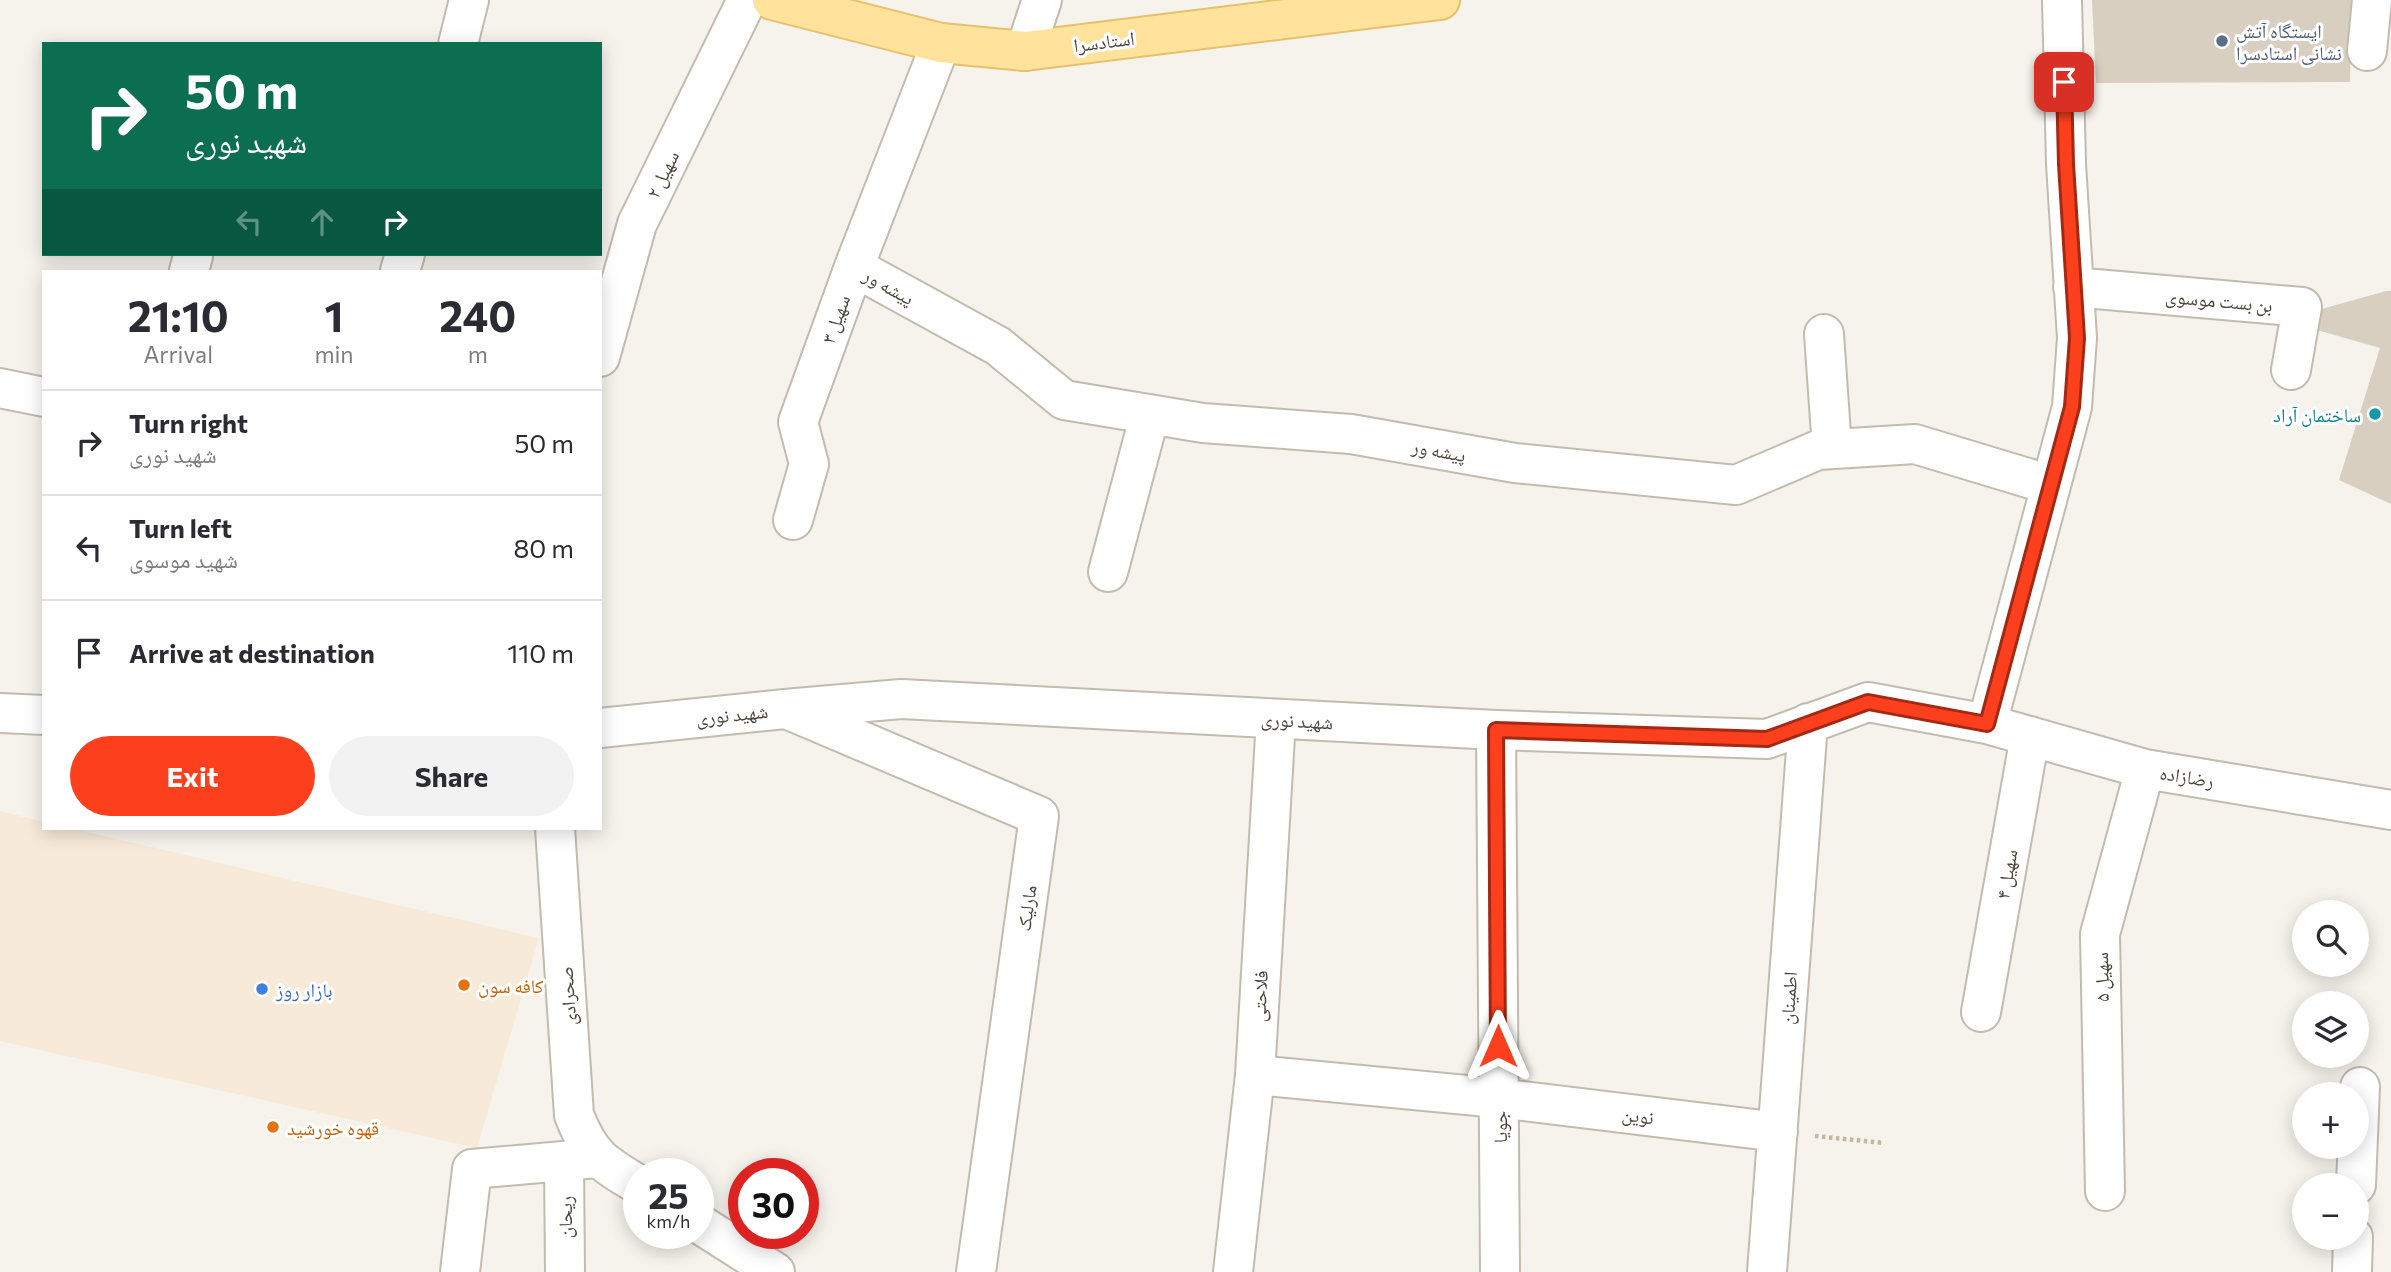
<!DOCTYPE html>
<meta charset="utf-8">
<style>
body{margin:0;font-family:Commissioner,"Noto Naskh Arabic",sans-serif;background:#f2f2f3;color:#2b2b33;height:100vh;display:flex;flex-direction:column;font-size:26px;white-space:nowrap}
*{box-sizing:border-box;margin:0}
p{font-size:23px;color:#7c7c81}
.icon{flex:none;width:38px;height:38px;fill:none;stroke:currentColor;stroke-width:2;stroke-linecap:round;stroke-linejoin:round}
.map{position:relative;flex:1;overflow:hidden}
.side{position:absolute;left:42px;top:270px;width:560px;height:560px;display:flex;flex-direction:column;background:#fff;border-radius:0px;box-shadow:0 4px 18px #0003}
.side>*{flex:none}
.top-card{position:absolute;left:42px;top:42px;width:560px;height:214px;border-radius:0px;box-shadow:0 4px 18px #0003;background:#0b6e4f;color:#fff;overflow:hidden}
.controls{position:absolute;left:2292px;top:900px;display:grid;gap:14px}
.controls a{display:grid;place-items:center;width:77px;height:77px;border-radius:50%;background:#fff;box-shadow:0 4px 18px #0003;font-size:35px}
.speed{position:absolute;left:623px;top:1158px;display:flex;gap:14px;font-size:35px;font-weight:700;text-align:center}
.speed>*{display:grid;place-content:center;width:91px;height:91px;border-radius:50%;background:#fff;box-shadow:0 4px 18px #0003;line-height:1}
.speed small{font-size:18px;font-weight:400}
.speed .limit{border:10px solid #d22;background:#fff;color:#111}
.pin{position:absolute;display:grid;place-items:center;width:60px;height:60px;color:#fff;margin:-30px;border-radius:14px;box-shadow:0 4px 10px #0006}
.me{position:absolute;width:77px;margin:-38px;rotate:0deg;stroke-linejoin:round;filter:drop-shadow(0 0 5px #0008)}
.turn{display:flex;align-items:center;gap:24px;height:147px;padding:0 28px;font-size:32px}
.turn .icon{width:91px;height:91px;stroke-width:2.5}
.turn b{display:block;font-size:49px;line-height:60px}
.lanes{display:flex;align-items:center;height:66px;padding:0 28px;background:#0003;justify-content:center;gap:35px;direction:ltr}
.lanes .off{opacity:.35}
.eta{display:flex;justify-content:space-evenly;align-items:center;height:119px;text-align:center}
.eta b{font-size:42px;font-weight:700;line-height:49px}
.button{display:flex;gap:14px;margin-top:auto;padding:14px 28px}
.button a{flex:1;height:80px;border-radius:42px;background:#fc3f1d;color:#fff;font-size:28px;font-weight:700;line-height:80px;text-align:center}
.button a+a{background:#f2f2f3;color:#2b2b33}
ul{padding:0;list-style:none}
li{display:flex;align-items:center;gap:21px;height:105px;padding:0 28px;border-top:2px solid #e1e1e2}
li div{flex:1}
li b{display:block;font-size:26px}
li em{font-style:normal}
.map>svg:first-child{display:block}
</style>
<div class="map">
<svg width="2391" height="1272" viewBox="0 0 2391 1272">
<rect width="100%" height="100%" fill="#f6f3ec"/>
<path fill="#f7ead8" d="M 0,811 L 44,822 L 44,828 L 70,828 L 539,938 L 477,1148 L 0,1041 Z"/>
<path fill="#d8cfc1" d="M 2092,0 L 2351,0 L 2350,82 L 2096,83 Z
M 2386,291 L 2391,291 L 2391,504 L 2339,480 L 2380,348 L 2317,330 L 2318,310 Z"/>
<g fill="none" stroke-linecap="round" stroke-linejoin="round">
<defs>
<path id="minor" d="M 458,44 L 469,0
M 1025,51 L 1042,0
M 2367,51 L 2372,0
M 854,267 L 998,346 L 1064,400 L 1203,423 L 1351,434 L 1515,463 L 1736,485 L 1818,450 L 1915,444 L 2051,485
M 189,271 L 193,256
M 400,271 L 405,254
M 2073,287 L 2302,307 L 2291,370
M 1824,334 L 1832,449
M 600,357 L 637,224 L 747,0
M 0,388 L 44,397
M 793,520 L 809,464 L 798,422 L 854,267 L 941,43
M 1108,572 L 1150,414
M 791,711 L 1039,816 L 976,1272
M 0,713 L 44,715
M 1987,724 L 2072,407 L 2077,338 L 2066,164 L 2062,0
M 600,728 L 785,709 L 901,699 L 1496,730 L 1767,739 L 1868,702 L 1987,724 L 2145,769 L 2391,810
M 1496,730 L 1500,1272
M 555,828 L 574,1115 C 590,1156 602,1163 639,1185
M 1981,1012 L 2030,736
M 1255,1075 L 1498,1098 L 1778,1132
M 564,1161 L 565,1272
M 2356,1185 L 2360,1087
M 2105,1191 L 2100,934 L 2145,769
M 698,1223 L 775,1272
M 460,1272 L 472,1169 L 597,1158
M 1233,1272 L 1255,1075 L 1276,719
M 1767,1272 L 1808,723
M 2352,1272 L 2353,1237"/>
<path id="major" d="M 772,0 L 941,43 L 1025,51 L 1440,0"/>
</defs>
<use href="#minor" stroke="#c2bbae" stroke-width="42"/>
<use href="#major" stroke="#e6c16a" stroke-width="42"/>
<path stroke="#c4b79f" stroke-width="4.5" stroke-dasharray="3.5 3.5" stroke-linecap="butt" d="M 1815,1136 L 1884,1143"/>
<use href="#minor" stroke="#fff" stroke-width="38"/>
<use href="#major" stroke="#ffe39c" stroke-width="38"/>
</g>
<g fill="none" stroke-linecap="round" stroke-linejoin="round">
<defs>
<path id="route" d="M 1498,1046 L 1496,730 L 1767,739 L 1868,702 L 1987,724 L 2072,407 L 2077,338 L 2066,164 L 2064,82"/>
</defs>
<use href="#route" stroke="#a42913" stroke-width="18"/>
<use href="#route" stroke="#fc3f1d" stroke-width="12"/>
</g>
<circle fill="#5c6f8a" stroke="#fff" stroke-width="2.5" cx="2222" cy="41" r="7"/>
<circle fill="#0f9aa8" stroke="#fff" stroke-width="2.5" cx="2375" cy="414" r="7"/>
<g fill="#e8710a" stroke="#fff" stroke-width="2.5">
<circle cx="464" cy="985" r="7"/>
<circle cx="273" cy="1127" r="7"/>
</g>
<circle fill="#3f7fe0" stroke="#fff" stroke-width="2.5" cx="262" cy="989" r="7"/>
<g text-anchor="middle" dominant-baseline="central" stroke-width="6" stroke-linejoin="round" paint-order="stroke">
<g font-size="19" fill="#4e5e75" stroke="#fff" text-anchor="start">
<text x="2236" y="30">ایستگاه آتش<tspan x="2236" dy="22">نشانی استادسرا</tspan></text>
</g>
<g font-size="19" fill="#4b4439" stroke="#fff">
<text transform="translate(1104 41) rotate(-7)">استادسرا</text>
<text transform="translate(662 174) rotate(-64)">سهیل ۲</text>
<text transform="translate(889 286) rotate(29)">پیشه ور</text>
<text transform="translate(2219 300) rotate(5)">بن بست موسوی</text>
<text transform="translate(835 319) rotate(-70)">سهیل ۳</text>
<text transform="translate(1439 450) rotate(10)">پیشه ور</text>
<text transform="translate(732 714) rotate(-6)">شهید نوری</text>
<text transform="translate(1297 720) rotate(3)">شهید نوری</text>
<text transform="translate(2187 776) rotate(9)">رضازاده</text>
<text transform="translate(2006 874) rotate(-80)">سهیل ۴</text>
<text transform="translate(1026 908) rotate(-82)">مارلیک</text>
<text transform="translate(2101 977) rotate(-91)">سهیل ۵</text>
<text transform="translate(567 996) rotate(-94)">صحرادی</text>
<text transform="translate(1259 996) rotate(-87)">فلاحتی</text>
<text transform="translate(1788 998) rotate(-86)">اطمینان</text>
<text transform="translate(1638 1115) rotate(7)">نوین</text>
<text transform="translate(1499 1127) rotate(-90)">جویا</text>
<text transform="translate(564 1217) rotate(-90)">ریحان</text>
</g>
<g font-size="19" fill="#0d838f" stroke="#fff" text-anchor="end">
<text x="2361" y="414">ساختمان آراد</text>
</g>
<g font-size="19" fill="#c56008" stroke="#fff" text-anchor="start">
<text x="478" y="985">کافه سون</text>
<text x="287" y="1127">قهوه خورشید</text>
</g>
<g font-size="19" fill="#366cbe" stroke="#fff" text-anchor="start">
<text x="276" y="989">بازار روز</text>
</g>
</g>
</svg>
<div class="controls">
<a><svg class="icon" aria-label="search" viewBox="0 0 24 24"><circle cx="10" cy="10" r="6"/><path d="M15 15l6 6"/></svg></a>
<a><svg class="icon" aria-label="layers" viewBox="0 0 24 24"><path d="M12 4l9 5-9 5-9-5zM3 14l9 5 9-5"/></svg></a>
<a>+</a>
<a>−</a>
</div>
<div class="speed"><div>25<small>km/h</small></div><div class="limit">30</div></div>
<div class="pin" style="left:2064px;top:82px;background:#d93025"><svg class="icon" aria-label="arrive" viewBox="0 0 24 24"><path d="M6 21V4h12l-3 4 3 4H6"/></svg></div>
<svg class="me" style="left:1498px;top:1046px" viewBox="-20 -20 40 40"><path d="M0-17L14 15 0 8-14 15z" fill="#fc3f1d" stroke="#fff" stroke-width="4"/></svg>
<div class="top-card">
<div class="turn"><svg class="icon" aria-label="right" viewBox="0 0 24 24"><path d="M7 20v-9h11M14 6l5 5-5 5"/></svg><div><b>50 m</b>شهید نوری</div></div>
<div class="lanes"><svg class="icon off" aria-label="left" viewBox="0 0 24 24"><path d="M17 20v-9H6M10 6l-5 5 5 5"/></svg><svg class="icon off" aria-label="ahead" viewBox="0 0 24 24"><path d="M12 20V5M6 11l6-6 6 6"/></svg><svg class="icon" aria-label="right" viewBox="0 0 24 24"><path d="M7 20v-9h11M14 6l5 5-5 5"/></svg></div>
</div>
<section class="side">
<div class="eta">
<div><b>21:10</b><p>Arrival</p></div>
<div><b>1</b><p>min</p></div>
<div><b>240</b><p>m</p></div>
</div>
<ul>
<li><svg class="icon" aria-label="right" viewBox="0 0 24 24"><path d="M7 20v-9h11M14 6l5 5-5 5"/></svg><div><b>Turn right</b><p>شهید نوری</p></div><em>50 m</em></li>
<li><svg class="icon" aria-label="left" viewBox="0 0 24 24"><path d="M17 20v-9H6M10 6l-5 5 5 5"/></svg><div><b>Turn left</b><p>شهید موسوی</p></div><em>80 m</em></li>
<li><svg class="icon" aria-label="arrive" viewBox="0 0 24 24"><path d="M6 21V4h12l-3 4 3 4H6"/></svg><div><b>Arrive at destination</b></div><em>110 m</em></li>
</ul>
<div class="button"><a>Exit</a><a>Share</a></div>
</section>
</div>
